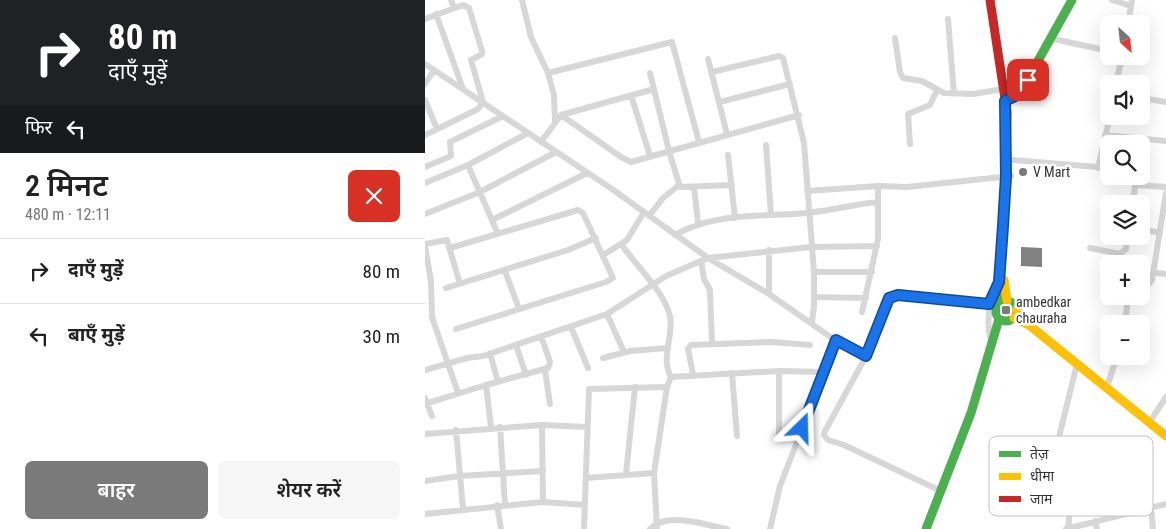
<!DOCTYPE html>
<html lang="hi">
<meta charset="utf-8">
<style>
body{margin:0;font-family:"Roboto Condensed","Noto Sans Devanagari",sans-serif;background:#f6f6f6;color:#222;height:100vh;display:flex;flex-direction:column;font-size:19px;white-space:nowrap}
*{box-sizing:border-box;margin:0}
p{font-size:16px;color:#767676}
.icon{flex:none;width:28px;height:28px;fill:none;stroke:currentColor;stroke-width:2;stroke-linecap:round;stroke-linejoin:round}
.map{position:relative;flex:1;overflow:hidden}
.drawer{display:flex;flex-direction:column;background:#fff;width:425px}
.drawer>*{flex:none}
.banner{background:#202124;color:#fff;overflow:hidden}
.needle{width:32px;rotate:153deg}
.buttons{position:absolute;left:675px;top:15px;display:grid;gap:10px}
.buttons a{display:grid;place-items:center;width:50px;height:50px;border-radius:8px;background:#fff;box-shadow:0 5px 20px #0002;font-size:25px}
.pin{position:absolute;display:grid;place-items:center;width:42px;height:42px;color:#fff;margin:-21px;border-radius:10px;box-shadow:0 2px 8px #0006}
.me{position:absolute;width:55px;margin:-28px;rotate:22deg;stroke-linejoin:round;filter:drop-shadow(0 0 4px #0008)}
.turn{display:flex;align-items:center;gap:18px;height:105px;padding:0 25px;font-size:22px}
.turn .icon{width:65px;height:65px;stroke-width:2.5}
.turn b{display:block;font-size:35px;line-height:42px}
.then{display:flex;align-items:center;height:48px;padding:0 25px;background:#0003;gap:10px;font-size:19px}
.round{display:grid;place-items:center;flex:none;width:52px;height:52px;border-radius:8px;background:#f6f6f6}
.head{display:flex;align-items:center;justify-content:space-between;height:85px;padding:0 25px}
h1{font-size:30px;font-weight:600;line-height:38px}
.cta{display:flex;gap:10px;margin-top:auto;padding:10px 25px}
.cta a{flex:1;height:58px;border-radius:8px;background:#7a7a7a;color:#fff;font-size:20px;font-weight:600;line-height:58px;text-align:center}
.cta a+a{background:#f6f6f6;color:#222}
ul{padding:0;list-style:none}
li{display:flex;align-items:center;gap:15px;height:65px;padding:0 25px;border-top:1px solid #e0e0e0}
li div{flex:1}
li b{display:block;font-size:19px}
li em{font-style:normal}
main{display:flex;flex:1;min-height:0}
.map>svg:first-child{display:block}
</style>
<main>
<section class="drawer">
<div class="banner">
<div class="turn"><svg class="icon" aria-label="right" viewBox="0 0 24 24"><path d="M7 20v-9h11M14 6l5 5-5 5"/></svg><div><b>80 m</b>दाएँ मुड़ें</div></div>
<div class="then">फिर<svg class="icon" aria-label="left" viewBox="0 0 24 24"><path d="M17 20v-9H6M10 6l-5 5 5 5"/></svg></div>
</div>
<div class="head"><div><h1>2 मिनट</h1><p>480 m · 12:11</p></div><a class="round" style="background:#d93025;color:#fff"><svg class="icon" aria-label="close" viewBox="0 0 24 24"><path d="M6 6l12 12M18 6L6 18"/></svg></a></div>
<ul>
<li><svg class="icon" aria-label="right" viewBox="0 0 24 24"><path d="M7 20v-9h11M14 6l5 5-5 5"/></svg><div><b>दाएँ मुड़ें</b></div><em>80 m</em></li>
<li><svg class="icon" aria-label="left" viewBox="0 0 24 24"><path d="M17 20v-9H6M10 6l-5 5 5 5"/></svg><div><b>बाएँ मुड़ें</b></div><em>30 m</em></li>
</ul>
<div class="cta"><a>बाहर</a><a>शेयर करें</a></div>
</section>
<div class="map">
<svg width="741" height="529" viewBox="0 0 741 529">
<rect width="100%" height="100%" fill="#fff"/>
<path fill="#818181" d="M 596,247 L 617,248 L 617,267 L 596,266 Z"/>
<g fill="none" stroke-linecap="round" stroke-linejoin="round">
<path stroke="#d7d7d7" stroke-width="6" d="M 26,0 L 29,8
M 97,0 L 106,37 L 123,73 L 129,95 L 130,121
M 687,0 L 706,6
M 11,14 L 38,89
M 0,19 L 38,5 L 44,8 L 57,51 L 57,54 L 46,60 L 58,102 L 53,109 L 0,135
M 523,19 L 529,94
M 703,24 L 707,0
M 470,38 L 475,72 L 478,78 L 497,81 L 519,93 L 548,94 L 578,89
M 624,38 L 684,51
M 283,59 L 302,134
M 0,64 L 187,189 L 283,258 L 344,294 L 417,345 L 441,356
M 287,72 L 354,56 L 358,58 L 379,143 L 389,272 L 389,306 L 387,322
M 123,73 L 247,42 L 274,142
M 225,73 L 244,151 L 255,187 L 307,185
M 0,84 L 9,70
M 691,84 L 697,56
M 206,95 L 225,156
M 723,99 L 741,102
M 0,100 L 12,129
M 295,102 L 365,84
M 136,115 L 196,157 L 206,162 L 374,115
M 680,135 L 741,141
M 116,142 L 136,115 L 229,89
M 485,144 L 483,114 L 505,105 L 512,90
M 341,145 L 346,215
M 303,155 L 310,218
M 587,160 L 684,168
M 43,165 L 73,234
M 0,167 L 26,156 L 25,142 L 78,116
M 673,168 L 685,116
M 0,183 L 43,165 L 103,133
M 712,185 L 741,187
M 269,187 L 273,223
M 382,191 L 453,186 L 482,187 L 586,176
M 708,204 L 711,176
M 0,214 L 55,192 L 131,152
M 224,216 L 238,198 L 254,185
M 67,220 L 162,173
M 716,229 L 735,233
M 250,235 C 289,212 338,217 381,213 C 405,211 429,204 453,202
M 0,244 L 22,240 L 35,284
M 197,245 C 211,266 239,291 245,316 C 249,336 235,358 246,377
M 0,246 L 6,281 L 7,317 L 33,393
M 25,248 L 153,210 L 158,213 L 188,278 L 181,282 L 31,329
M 665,248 L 695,254 L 701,249 L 703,236
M 344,250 L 344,294
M 178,255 L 202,240 L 219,212
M 276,261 L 279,279 L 285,290 L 287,343
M 80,271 L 94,309
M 389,272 L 447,272
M 729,273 L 741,274
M 716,285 L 724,284 L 727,280 L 741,193
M 21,288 L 143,250 L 171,238
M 389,297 L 441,298
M 437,312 L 453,239 L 453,186
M 182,314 L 199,352
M 700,324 L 703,296
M 146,327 L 163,368
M 566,342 C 561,322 563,304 572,285
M 91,345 L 101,375
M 65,353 L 73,382
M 178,358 L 205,351 L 243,348
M 0,370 L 42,358 L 58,356 L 182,314 L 241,276 L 283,258 L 386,247 L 452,246
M 120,370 L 125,404
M 354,371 L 354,433
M 307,373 L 312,436
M 268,374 L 263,349 L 266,345 L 346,342 L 385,345
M 684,381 L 692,356
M 0,398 L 7,416
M 0,404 L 61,385
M 728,417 L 741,397
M 117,425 L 118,502
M 66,427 L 61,385 L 123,368 L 125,362 L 116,336
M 75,427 L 80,504
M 31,430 L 38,509
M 0,434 L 117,425 L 162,427
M 201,474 L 210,387
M 161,478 L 229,473
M 0,481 L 34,476 L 118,471
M 516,491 L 419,445 L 403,440 L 399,435 L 400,431 L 441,356 L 464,298 L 473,295 L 564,304
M 72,505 L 76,529
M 726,507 L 728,529
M 0,514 L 118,502 L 160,505
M 670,521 L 672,529
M 159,529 L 164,389 L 242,387
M 225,529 C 243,511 279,525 302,529
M 232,529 L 229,473 L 242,387 L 246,377 L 354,371 L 399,372
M 345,529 L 355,486 L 411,341
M 641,529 L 741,504
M 643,529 L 651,457 C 648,448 638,447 634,437 L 652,364"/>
<path stroke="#4caf50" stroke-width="9" d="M 580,101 L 595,93 L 647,0
M571 311a10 10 0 1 1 20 0a10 10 0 1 1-20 0Z
M 573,305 L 581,167
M 501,529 L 546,413 L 574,319"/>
<path stroke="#ffc107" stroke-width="9" d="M 579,280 L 582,301
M 591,310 L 607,321
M 589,318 L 604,325 L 741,436"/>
<path stroke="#c62828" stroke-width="9" d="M 565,0 L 582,112 L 581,167"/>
</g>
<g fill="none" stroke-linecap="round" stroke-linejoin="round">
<defs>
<path id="route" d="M 377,428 L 411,340 L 441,356 L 464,298 L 473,295 L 564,304 L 574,282 L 578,226 L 581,176 L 580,101 L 596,93 L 603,80"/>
</defs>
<use href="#route" stroke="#114b97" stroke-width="12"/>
<use href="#route" stroke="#1a73e8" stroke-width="9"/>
</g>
<g fill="#7a7a7a" stroke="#fff" stroke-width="2">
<circle cx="598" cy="172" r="5"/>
<rect x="576" y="305" width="10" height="10" rx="2.5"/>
</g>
<g text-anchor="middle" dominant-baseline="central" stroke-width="5" stroke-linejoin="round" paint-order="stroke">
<g font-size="14" fill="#333" stroke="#fff" text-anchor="start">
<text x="608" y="172">V Mart</text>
<text x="591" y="302">ambedkar<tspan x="591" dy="16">chauraha</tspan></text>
</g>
</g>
<rect x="564" y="436" width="164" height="80" rx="8" fill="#fff" stroke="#c2c2c2" stroke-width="1"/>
<rect x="574" y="451" width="22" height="6" fill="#4caf50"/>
<rect x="574" y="473" width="22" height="7" fill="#ffc107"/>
<rect x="574" y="496" width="22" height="6" fill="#c62828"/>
<g font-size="14" fill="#333">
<text x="605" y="459">तेज़</text>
<text x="605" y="481">धीमा</text>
<text x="605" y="504">जाम</text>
</g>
</svg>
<div class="buttons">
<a><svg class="needle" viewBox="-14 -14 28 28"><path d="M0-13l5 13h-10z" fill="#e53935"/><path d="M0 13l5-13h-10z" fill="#767676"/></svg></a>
<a><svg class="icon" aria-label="sound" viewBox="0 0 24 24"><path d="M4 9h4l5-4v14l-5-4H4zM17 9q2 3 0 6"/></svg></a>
<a><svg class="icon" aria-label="search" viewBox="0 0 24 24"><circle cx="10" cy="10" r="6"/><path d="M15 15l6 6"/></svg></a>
<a><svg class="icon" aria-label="layers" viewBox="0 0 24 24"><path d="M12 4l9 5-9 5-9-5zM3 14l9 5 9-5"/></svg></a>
<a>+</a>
<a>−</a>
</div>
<div class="pin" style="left:603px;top:80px;background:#d93025"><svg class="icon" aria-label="arrive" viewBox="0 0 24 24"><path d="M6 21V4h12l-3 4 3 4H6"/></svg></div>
<svg class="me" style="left:377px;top:428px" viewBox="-20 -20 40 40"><path d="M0-17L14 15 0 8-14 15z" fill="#1a73e8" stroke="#fff" stroke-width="4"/></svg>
</div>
</main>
